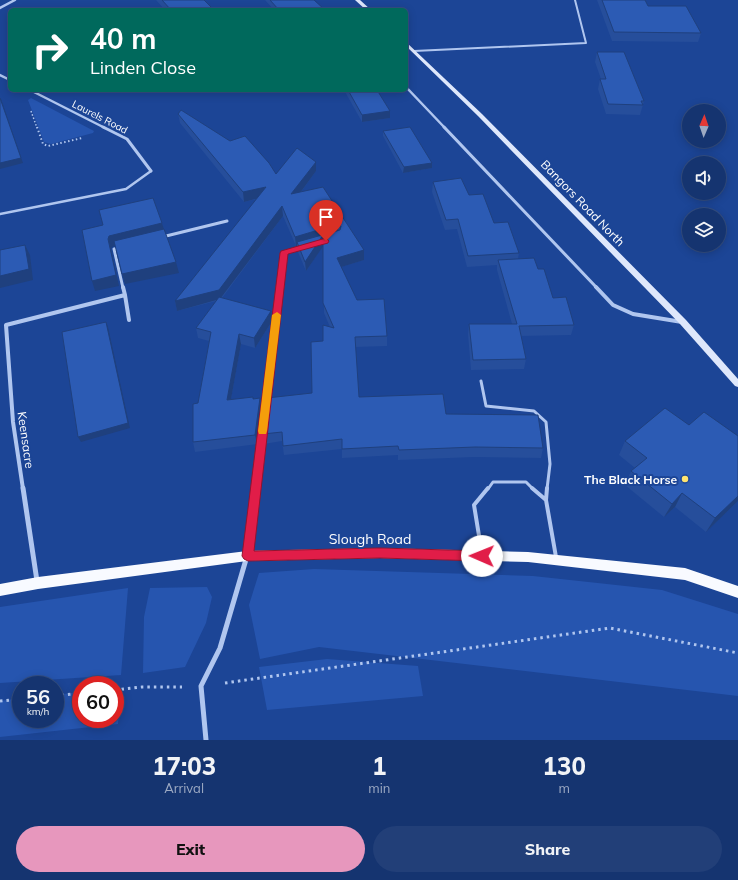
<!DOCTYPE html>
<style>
body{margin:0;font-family:Mulish,sans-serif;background:#223f78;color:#f1f3f6;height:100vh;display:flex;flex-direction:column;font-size:15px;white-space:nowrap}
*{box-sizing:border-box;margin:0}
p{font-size:13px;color:#9daac3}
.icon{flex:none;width:22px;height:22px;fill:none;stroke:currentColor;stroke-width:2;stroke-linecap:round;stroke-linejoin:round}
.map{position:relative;height:740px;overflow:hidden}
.sheet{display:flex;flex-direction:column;background:#153470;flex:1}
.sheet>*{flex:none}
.guide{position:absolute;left:8px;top:8px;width:400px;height:84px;border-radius:6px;box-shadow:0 2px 10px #0003,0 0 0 1px #344f83;background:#00695c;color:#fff;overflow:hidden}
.needle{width:26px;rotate:2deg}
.controls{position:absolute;left:682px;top:104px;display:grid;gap:8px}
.controls a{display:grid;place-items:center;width:44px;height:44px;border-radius:50%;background:#153470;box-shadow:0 2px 10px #0003,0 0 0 1px #344f83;font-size:20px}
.speed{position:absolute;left:12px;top:676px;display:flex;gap:8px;font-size:20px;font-weight:700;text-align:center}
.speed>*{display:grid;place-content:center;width:52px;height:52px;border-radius:50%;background:#153470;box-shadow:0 2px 10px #0003,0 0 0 1px #344f83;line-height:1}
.speed small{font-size:10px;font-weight:400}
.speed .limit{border:6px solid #d22;background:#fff;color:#111}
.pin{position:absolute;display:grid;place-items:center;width:34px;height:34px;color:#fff;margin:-41px -17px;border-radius:50% 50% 50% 0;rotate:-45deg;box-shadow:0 0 4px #0007}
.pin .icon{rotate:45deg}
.me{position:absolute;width:44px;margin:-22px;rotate:271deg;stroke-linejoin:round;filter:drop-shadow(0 0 3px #0008)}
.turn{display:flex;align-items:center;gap:14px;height:84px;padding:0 16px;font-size:18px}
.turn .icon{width:52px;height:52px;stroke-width:2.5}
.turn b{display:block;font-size:28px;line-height:34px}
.eta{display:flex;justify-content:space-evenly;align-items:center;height:68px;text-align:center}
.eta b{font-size:24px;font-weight:800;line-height:28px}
.primary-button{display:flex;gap:8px;margin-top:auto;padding:8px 16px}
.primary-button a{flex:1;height:46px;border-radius:24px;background:#e797bd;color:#111;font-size:16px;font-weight:800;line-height:46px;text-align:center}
.primary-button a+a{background:#223f78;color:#f1f3f6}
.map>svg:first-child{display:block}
</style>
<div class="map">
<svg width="738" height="740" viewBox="0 0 738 740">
<rect width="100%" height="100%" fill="#1c4596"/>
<path fill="#2655af" d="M 31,98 L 94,131 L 93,133 L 51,144 L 44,142 L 28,100 Z
M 314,569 L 533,576 L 662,590 L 738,614 L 738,696 L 319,647 L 260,659 L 249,605 L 259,573 Z
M 207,587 L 212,597 L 206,623 L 185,667 L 143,673 L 144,617 L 150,588 Z
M 128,588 L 121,675 L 0,683 L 0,607 Z
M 327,659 L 418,666 L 423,696 L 267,710 L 259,667 Z
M 121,688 L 118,724 L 0,737 L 0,701 L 21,698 L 21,719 L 55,719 L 55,695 L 81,692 L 81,719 L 115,719 L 115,689 Z"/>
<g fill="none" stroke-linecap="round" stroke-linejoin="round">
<path stroke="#b0c6ef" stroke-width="1.5" stroke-dasharray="1.5 2" stroke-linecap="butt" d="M 31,111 L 37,128"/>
<path stroke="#b0c6ef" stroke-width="2" stroke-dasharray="1.5 2.5" stroke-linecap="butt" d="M 37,127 L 43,144 L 48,146 L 82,138"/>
<path stroke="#b0c6ef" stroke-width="3" stroke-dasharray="2.5 4" stroke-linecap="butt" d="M 225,683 L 610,628 L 738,653
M 115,690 L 142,687 L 182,687
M 55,696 L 81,693
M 0,701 L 21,699"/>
<path stroke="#b0c6ef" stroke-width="2" d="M 414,51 L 586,43 L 575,0"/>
<path stroke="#b0c6ef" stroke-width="2.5" d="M 0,214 L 126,189 L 151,171"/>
<path stroke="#b0c6ef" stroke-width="3" d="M 481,381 L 486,406 L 534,411 L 546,422 L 550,464 L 547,489
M 488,489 L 493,482 L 526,482 L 533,489"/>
<path stroke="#b0c6ef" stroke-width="4" d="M 532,488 L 546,500 L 556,557
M 546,500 L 547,488
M 482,554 L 474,505 L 488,488"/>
<path stroke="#b0c6ef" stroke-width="2.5" d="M 0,8 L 15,0
M 0,75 L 10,80
M 406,87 L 445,128
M 30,90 L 105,128"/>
<path stroke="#b0c6ef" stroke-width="3" d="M 103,127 L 127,139 L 151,171
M 444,127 L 597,288
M 162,237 L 227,221
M 120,248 L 114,249 L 123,288
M 280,288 L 284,253 L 302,248"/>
<path stroke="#b0c6ef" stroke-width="4" d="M 596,287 L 613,305 L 633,314 L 682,322
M 125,295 L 129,320
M 23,489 L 13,422 L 6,325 L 125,295 L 123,287
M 255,489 L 280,287"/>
<path stroke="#b0c6ef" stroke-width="5" d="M 23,488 L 37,581
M 206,740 L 201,686 L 220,648 L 247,556 L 255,488"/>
<path fill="#dee7fb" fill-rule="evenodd" d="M 355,0 L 360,0 L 371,10 L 366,10 Z
M 406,42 L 482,114 L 686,320 L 738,379 L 738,387 L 735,386 L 680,324 L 478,116 L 406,46 Z"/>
<path fill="#f8faff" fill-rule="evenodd" d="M 380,548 L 528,552 L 685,568 L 738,586 L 738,598 L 685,580 L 528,562 L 380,558 L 247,561 L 38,589 L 0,596 L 0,584 L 38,577 L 247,551 Z"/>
</g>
<path fill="#264e9b" d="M 156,0 L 204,0 L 214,10 L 165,10 Z
M 265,0 L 314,0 L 325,10 L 274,10 Z
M 597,0 L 645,0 L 648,6 L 701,33 L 698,42 L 612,41 Z
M 597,52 L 644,101 L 640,115 L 606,114 L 598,89 L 600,79 L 601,79 L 595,62 Z
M 344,90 L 377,90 L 390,111 L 390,118 L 362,122 Z
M 178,114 L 276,174 L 316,171 L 301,192 L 323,187 L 364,260 L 341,267 L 357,300 L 387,336 L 387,346 L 355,347 L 359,397 L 446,414 L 543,448 L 541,458 L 474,457 L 398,460 L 398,455 L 342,458 L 342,449 L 284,455 L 282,441 L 264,444 L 263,434 L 312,393 L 323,341 L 330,327 L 324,313 L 323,246 L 306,271 L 298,252 L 297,246 L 296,246 L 283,216 L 222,298 L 271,311 L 272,321 L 255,348 L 241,344 L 231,399 L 253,399 L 261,408 L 257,444 L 195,452 L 193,442 L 198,403 L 209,341 L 198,338 L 196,328 L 216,301 L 177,311 L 175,301 L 257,199 L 244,202 L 180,123 Z
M 383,131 L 432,168 L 403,173 L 383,136 Z
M 433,182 L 469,195 L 494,223 L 519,253 L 518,259 L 538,269 L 553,298 L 574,325 L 571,335 L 521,336 L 526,359 L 524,369 L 471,370 L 468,334 L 469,324 L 512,324 L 497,270 L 497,265 L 467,267 L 457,229 L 445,230 L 432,192 Z
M 625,441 L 738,501 L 706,532 L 675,507 L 664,517 L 625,485 L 631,471 L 635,468 L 619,455 Z"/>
<path fill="#1f407e" d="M 1,99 L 23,163 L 0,169 L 0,163 Z
M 390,111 L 390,118 L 362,122 L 362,115 Z
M 316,162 L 316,171 L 292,204 L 291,194 Z
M 432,163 L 432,168 L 403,173 L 404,167 Z
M 266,187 L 267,196 L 244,202 L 243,192 Z
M 282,206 L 283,216 L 220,299 L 177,311 L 175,301 Z
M 162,223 L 165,233 L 112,247 L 111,250 L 119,286 L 95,291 L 92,281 L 109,236 Z
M 338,224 L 338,234 L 324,245 L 306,271 L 305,262 L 297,242 L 297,246 L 296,246 L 295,237 Z
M 25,245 L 30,255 L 33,280 L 0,288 L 0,276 Z
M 364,250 L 364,260 L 338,268 L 337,258 Z
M 176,262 L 179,273 L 125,284 L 122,274 Z
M 271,311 L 272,321 L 255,348 L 254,338 Z
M 106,322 L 108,327 L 130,428 L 81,442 L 78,437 Z
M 239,334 L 241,344 L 229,410 L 227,400 Z
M 260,398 L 261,408 L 257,444 L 255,435 Z
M 682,493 L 675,507 L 664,517 L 672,504 Z
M 738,496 L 738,501 L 706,532 L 715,518 Z"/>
<path fill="#2c5bb4" stroke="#1f407e" d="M 162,0 L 204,0 L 214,10 L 171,10 Z
M 270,0 L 314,0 L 325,10 L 279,10 Z
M 602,0 L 645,0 L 648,6 L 686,6 L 701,33 L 614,32 Z
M 597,52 L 624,52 L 644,101 L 641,101 L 643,105 L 608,104 L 600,79 L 606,79 Z
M 348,90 L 377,90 L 390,111 L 362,115 Z
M 0,98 L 21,158 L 0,163 Z
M 181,110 L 230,141 L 245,136 L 269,163 L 276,174 L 297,148 L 316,162 L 291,194 L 323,187 L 364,250 L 337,258 L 357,300 L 384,299 L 387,336 L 355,337 L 359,397 L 443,394 L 446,414 L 538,415 L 543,448 L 475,447 L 399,450 L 398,446 L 342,449 L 342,439 L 283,446 L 282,432 L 263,434 L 267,398 L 312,393 L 311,342 L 323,341 L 323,325 L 334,328 L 323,303 L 323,235 L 305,262 L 297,242 L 340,230 L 341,226 L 338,224 L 295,237 L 282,206 L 219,290 L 175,301 L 266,187 L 243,192 L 178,114 Z
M 410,127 L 432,163 L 404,167 L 383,131 Z
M 461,178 L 469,195 L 483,194 L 494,223 L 508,222 L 519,253 L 468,256 L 458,219 L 446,220 L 433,182 Z
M 153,198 L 162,223 L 109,236 L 108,239 L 116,275 L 92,281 L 82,230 L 103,225 L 99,210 Z
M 164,229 L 176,262 L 122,274 L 114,241 Z
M 25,245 L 29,269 L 0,276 L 0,250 Z
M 534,258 L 538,269 L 544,269 L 553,298 L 566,297 L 574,325 L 519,326 L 526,359 L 473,360 L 469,324 L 517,324 L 498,260 Z
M 219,297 L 271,311 L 254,338 L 239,334 L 227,400 L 253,397 L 253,399 L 260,398 L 255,435 L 193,442 L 193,404 L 198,403 L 211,332 L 196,328 Z
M 106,322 L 128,423 L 78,437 L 62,332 Z
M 665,408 L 689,425 L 704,412 L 738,436 L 738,496 L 715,518 L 682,493 L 672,504 L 631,471 L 647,458 L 625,441 Z"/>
<path fill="#e11d48" stroke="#92132f" d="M 326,238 L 329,241 L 328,243 L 288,254 L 254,551 L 380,548 L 482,551 L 486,552 L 487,556 L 486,560 L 482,561 L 380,558 L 248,561 L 244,559 L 242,556 L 280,253 L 281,251 Z"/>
<path fill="#f59e0b" d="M 277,312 L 281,315 L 267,431 L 266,434 L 259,434 L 258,431 L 272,315 Z"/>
<circle fill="#ffe46f" stroke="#1c4596" stroke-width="1.5" cx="685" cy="479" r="4"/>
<g text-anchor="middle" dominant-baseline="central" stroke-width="4" stroke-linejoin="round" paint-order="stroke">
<g font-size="10" fill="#fff" stroke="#1c4596">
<text transform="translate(100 117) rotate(27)">Laurels Road</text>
</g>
<g font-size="12" fill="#fff" stroke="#1c4596">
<text transform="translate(583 203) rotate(46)">Bangors Road North</text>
<text transform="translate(26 440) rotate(82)">Keensacre</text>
</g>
<g font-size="12" font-weight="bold" fill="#fff" stroke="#1c4596" text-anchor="end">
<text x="677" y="479">The Black Horse</text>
</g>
<g font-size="14" fill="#fff" stroke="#1c4596">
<text x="370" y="539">Slough Road</text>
</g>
</g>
</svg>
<div class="controls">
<a><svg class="needle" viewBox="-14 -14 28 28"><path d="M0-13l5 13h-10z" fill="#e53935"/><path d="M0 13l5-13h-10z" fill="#9daac3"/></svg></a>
<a><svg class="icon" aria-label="sound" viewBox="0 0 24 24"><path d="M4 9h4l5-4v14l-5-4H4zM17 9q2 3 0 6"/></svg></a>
<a><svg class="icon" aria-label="layers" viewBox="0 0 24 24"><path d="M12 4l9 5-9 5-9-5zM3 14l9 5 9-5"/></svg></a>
</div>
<div class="speed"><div>56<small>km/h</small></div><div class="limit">60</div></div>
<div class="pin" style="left:326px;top:241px;background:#d93025"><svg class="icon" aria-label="arrive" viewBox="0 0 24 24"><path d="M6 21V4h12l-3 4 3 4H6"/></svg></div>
<svg class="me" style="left:482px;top:556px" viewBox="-20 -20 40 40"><circle r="19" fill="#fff"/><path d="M0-13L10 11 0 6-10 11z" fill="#e11d48"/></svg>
<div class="guide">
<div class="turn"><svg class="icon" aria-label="right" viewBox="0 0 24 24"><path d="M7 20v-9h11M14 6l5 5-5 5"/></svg><div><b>40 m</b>Linden Close</div></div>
</div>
</div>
<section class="sheet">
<div class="eta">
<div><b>17:03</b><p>Arrival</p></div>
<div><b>1</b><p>min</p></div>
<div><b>130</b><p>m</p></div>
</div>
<div class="primary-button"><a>Exit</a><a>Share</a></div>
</section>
